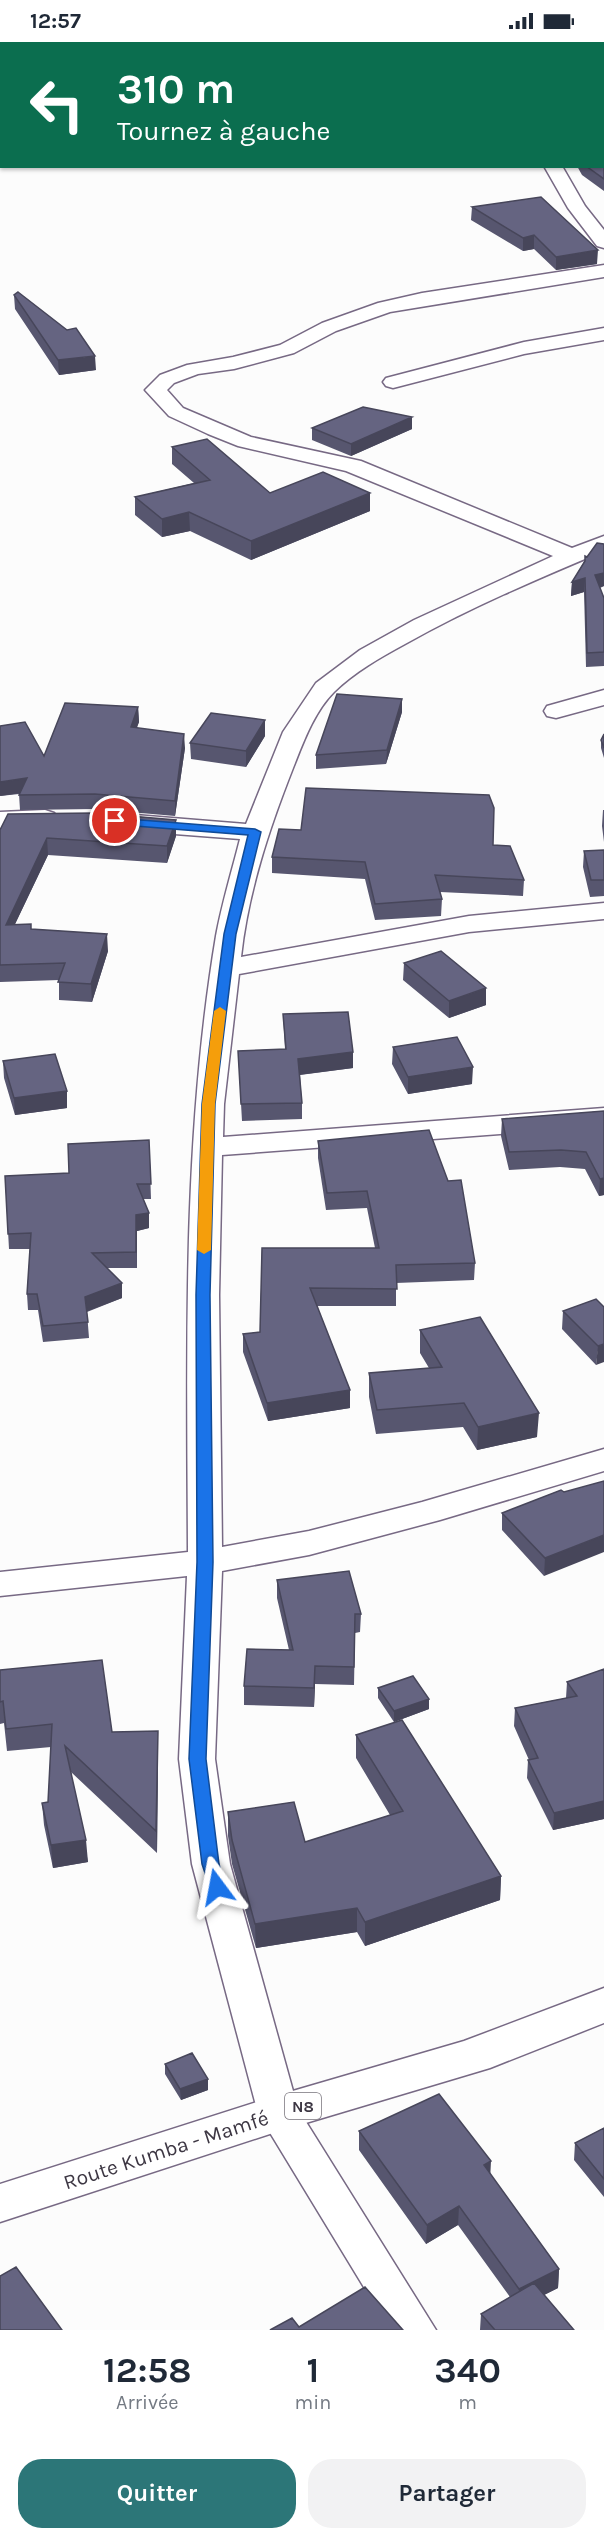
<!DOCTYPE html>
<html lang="fr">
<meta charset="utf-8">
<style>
body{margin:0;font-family:Karla,sans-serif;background:#f2f2f3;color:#1f2937;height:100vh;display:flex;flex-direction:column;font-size:22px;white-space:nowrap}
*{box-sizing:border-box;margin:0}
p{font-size:20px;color:#747a83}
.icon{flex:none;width:33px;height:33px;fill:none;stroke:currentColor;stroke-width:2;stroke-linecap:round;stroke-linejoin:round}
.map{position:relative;height:2288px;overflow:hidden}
.drawer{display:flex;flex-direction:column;background:#fff;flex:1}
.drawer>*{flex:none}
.hud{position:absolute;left:0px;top:0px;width:604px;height:126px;box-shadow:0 2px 4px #0004;background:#0b6e4f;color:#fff;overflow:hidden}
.pin{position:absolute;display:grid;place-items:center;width:51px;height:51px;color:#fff;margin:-26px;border:3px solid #fff;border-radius:50%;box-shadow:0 2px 6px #0007}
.me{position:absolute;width:66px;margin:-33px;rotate:347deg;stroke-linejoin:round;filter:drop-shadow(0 0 4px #0008)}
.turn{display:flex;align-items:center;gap:21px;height:126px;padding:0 18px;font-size:27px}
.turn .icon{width:78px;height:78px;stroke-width:2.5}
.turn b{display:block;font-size:42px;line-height:51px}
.eta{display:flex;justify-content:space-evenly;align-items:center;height:102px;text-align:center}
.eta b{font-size:36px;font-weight:700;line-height:42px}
.primary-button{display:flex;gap:12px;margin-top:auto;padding:12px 18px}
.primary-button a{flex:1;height:69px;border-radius:24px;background:#2c7678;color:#fff;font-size:24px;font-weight:700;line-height:69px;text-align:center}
.primary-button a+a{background:#f2f2f3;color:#1f2937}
.status{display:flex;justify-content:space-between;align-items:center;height:42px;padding:0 30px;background:#fff;direction:ltr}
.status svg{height:16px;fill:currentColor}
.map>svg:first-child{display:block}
</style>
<div class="status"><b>12:57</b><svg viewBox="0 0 49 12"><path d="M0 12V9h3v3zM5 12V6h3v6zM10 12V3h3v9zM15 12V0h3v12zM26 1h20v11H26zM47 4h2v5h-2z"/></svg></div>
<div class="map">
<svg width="604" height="2288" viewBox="0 0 604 2288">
<rect width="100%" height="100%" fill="#fcfcfc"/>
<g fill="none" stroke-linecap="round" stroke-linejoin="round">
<defs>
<path id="street" d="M 397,0 L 417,0 L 418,2 L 398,2 Z
M 603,22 L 604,22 L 604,32 L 603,32 Z
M 544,124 L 562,124 L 585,164 L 604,188 L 604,206 L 597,204 L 568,166 Z
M 604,223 L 604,235 L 390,270 L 336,289 L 294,311 L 234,327 L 198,332 L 174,341 L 167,348 L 183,366 L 251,395 L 361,419 L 572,506 L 604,494 L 604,509 C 537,537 469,566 405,602 C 381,615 354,630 334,650 C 314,670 303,701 293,726 C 269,787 248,850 241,915 L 469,874 L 604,861 L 604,877 L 469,890 L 239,932 L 224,1062 L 223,1095 L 604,1066 L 604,1084 L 222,1113 L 219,1253 L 222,1505 L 309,1489 L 422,1460 L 604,1407 L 604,1429 L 440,1478 L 309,1513 L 222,1529 L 215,1717 L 230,1822 L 298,2067 L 436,2288 L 390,2288 L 258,2071 L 192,1822 L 179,1717 L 187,1534 L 0,1554 L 0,1530 L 188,1510 C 187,1304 182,1097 216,894 C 222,861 232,829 240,797 L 135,789 L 126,786 L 122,781 L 126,776 L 135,773 L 246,782 L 283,690 L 316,641 L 360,608 L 414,578 L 553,514 L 346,429 L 238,404 L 208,392 L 169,374 L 145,348 L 160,333 L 187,323 L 233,315 L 280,303 L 322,281 L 378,261 L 422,251 Z
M 604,286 L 604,298 L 524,312 L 393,346 L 386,344 L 383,340 L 386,336 L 524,300 Z
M 604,648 L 604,663 L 556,676 L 547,674 L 544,669 L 547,664 Z
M 45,768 L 54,771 L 58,776 L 54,781 L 0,786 L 0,770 Z"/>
<path id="highway" d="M 604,1946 L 604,1981 L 490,2026 L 279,2089 L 0,2180 L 0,2142 L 279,2053 L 464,1999 Z"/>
</defs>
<use href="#street" stroke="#776984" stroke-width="3"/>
<use href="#highway" stroke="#776984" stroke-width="3"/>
<use href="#street" fill="#fff" fill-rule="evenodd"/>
<use href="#highway" fill="#fff" fill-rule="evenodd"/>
</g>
<path fill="#57566f" d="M 604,95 L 604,149 L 582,133 L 577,124 L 603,124 Z
M 472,165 L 597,222 L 556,228 L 534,207 L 523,209 L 471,178 Z
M 14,253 L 96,328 L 59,333 L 15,267 Z
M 412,375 L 412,387 L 351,414 L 312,398 L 312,386 Z
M 172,405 L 270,451 L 370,469 L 251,518 L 190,489 L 162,495 L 135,473 L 135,455 L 194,441 L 172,422 Z
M 604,502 L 604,544 L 600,546 L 604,556 L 604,624 L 586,625 L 584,550 L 571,554 L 572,540 L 587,515 Z
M 402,657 L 402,670 L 386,722 L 316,727 L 316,713 Z
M 138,665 L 139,680 L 136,686 L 185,706 L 175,774 L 95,767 L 20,768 L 19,752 L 0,754 L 44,714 Z
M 604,692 L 604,716 L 601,706 L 601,698 Z
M 265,694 L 246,725 L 191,717 L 190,701 Z
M 603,768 L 604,768 L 604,800 L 602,784 Z
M 176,778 L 176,794 L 167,821 L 48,813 L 15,882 L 108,909 L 92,960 L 59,958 L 59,938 L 0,940 L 0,788 Z
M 301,788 L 493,803 L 524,838 L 523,854 L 440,850 L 442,857 L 441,874 L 375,878 L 365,837 L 272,831 L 272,815 Z
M 604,808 L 604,854 L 590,855 L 583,825 L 584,809 Z
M 404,921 L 486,963 L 449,976 L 403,938 Z
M 283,972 L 353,1010 L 353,1026 L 300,1033 L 302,1061 L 302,1077 L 242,1079 L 238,1009 L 285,1007 Z
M 393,1005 L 472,1042 L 408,1052 L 392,1022 Z
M 3,1019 L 67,1049 L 67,1066 L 15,1073 L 4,1036 Z
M 604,1069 L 604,1153 L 599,1154 L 585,1127 L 560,1125 L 509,1128 L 501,1094 L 502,1077 Z
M 149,1098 L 151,1157 L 143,1157 L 149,1171 L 149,1186 L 137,1189 L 137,1226 L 107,1226 L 122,1256 L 87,1270 L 89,1296 L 43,1300 L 38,1268 L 28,1268 L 27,1252 L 30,1207 L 9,1207 L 5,1134 L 69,1131 Z
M 318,1099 L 475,1221 L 474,1238 L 396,1241 L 396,1264 L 317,1264 L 350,1348 L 350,1366 L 268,1379 L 243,1310 L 243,1292 L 260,1290 L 262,1206 L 375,1206 L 367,1166 L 326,1168 L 318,1116 Z
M 604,1265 L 596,1323 L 562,1287 L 563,1269 Z
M 420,1288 L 537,1395 L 477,1408 L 463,1385 L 376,1392 L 369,1355 L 369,1331 L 429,1326 L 420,1311 Z
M 561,1448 L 544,1534 L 502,1488 L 502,1471 Z
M 277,1538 L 361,1572 L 360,1590 L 355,1591 L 354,1643 L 315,1642 L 314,1665 L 244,1663 L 244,1644 L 289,1608 L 277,1556 Z
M 604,1627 L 604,1777 L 553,1788 L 527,1736 L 528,1718 L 529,1718 L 514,1684 L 515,1666 L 566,1656 L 567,1640 Z
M 0,1628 L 112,1690 L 158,1711 L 157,1811 L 71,1730 L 88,1820 L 53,1826 L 44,1783 L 42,1761 L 48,1760 L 51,1705 L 7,1709 L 4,1681 L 0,1682 Z
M 378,1646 L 429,1667 L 394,1680 L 378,1656 Z
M 356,1693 L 501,1834 L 500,1858 L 365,1904 L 357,1890 L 256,1906 L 232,1822 L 228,1794 L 228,1770 L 305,1800 L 390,1773 L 356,1716 Z
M 165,2022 L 208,2048 L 181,2058 L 165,2032 Z
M 604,2086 L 604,2155 L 574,2118 L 575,2101 Z
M 359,2089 L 490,2132 L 559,2227 L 558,2246 L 544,2253 L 574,2288 L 480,2288 L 481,2272 L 510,2255 L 458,2183 L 426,2202 L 359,2108 Z"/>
<path fill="#47465a" d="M 534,193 L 534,207 L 523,209 L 523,196 Z
M 598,208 L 597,222 L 556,228 L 556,215 Z
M 95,314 L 96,328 L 59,333 L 58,318 Z
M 412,375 L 412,387 L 351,414 L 351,402 Z
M 370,451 L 370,469 L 251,518 L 251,499 Z
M 189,470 L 190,489 L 162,495 L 162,477 Z
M 604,531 L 604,544 L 594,547 L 595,533 Z
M 585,536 L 584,550 L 571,554 L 572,540 Z
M 402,657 L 402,670 L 386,722 L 387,708 Z
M 138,665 L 139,680 L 132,700 L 131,685 Z
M 265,678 L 265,694 L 246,725 L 246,709 Z
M 184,692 L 185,706 L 175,774 L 175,759 Z
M 27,736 L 28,750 L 0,754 L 0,740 Z
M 176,778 L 176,794 L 167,821 L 167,804 Z
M 47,796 L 48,813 L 7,899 L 6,883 Z
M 107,892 L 108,909 L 92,960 L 91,942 Z
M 486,946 L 486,963 L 449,976 L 449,959 Z
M 353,1010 L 353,1026 L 298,1033 L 298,1017 Z
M 473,1025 L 472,1042 L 408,1052 L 408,1035 Z
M 67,1049 L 67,1066 L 15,1073 L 14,1056 Z
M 604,1136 L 604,1153 L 599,1154 L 600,1137 Z
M 149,1171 L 149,1186 L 137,1189 L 137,1226 L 136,1173 Z
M 122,1241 L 122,1256 L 85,1270 L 85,1255 Z
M 604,1302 L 604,1320 L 596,1323 L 598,1304 Z
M 350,1348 L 350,1366 L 268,1379 L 267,1361 Z
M 539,1371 L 537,1395 L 477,1408 L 478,1385 Z
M 604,1493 L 604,1510 L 544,1534 L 545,1516 Z
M 315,1624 L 315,1642 L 314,1665 L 314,1646 Z
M 429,1657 L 429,1667 L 394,1680 L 394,1669 Z
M 158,1689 L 158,1711 L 157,1811 L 156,1789 Z
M 604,1759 L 604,1777 L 553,1788 L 554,1771 Z
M 86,1798 L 88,1820 L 53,1826 L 51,1803 Z
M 501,1834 L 500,1858 L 365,1904 L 365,1880 Z
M 357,1866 L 357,1890 L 256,1906 L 255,1882 Z
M 208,2037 L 208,2048 L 181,2058 L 180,2047 Z
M 491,2119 L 490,2139 L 484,2123 Z
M 459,2164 L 458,2183 L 426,2202 L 427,2183 Z
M 559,2227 L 558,2246 L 518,2266 L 519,2247 Z"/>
<path fill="#656481" stroke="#47465a" stroke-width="1.5" d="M 603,93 L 604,95 L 604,137 L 586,124 L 603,124 Z
M 541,155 L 598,208 L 556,215 L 534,193 L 523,196 L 472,165 Z
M 18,250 L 67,288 L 76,286 L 95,314 L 58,318 L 14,253 Z
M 363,365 L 412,375 L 351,402 L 312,386 Z
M 207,397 L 270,451 L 323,430 L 370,451 L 251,499 L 189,470 L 162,477 L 135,455 L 210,438 L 172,405 Z
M 597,501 L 604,502 L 604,531 L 595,533 L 604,556 L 604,610 L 587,611 L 585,536 L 572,540 L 585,519 L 585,514 L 587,515 Z
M 337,652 L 402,657 L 387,708 L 316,713 Z
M 65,661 L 138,665 L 131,685 L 184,692 L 175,759 L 95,752 L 19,753 L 27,736 L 0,740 L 0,684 L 25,680 L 44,714 Z
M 211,671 L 265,678 L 246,709 L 190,701 Z
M 604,692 L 604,706 L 601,698 Z
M 306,746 L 489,753 L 494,766 L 493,803 L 510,804 L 524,838 L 435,833 L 442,857 L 375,862 L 365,820 L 272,815 L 279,787 L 301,788 Z
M 94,771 L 176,778 L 167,804 L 47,796 L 6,883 L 31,882 L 31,887 L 107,892 L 91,942 L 58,940 L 65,921 L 0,923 L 0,788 L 8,772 Z
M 604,808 L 604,838 L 591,838 L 584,809 Z
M 441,909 L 486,946 L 449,959 L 404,921 Z
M 348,970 L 353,1010 L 298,1017 L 302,1061 L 241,1062 L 238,1009 L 286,1007 L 283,972 Z
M 457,995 L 473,1025 L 408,1035 L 393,1005 Z
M 55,1012 L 67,1049 L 14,1056 L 3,1019 Z
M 604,1069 L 604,1136 L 600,1137 L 586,1110 L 561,1108 L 509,1110 L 502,1077 Z
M 429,1088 L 448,1139 L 461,1138 L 475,1221 L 396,1223 L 397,1247 L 310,1246 L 350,1348 L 267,1361 L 243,1292 L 260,1290 L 262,1206 L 379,1206 L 367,1149 L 327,1151 L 318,1099 Z
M 149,1098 L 151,1142 L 137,1142 L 149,1171 L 136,1173 L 136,1210 L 92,1211 L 122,1241 L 85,1255 L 88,1280 L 43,1284 L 37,1252 L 27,1252 L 31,1191 L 8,1192 L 5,1134 L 69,1131 L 68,1102 Z
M 596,1257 L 604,1265 L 604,1302 L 598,1304 L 563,1269 Z
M 480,1275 L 539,1371 L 478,1385 L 464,1361 L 377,1368 L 369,1331 L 442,1325 L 420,1288 Z
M 604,1439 L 604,1493 L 545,1516 L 502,1471 L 561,1448 L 564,1450 Z
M 349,1529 L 361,1572 L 355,1572 L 354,1625 L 315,1624 L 314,1646 L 244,1644 L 247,1607 L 293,1608 L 277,1538 Z
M 102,1618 L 112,1690 L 158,1689 L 156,1789 L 65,1704 L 86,1798 L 51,1803 L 42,1761 L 48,1760 L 52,1682 L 6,1687 L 3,1659 L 0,1660 L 0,1628 Z
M 604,1627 L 604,1759 L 554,1771 L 528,1718 L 538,1716 L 515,1666 L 577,1654 L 567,1640 Z
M 413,1634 L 429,1657 L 394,1669 L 378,1646 Z
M 402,1678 L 501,1834 L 365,1880 L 357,1866 L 255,1882 L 232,1798 L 228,1770 L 294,1760 L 305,1800 L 403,1769 L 356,1693 Z
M 192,2011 L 208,2037 L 180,2047 L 165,2022 Z
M 439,2052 L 491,2119 L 484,2123 L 559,2227 L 519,2247 L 459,2164 L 427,2183 L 359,2089 Z
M 604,2086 L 604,2137 L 575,2101 Z
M 16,2225 L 62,2288 L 0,2288 L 0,2234 Z
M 534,2241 L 574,2288 L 495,2288 L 481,2272 Z
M 365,2245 L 403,2288 L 270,2288 L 292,2276 L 299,2285 Z"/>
<path fill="#1a73e8" stroke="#114b97" stroke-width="1.5" d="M 115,776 L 255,787 L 261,790 L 236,892 L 215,1062 L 210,1253 L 213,1520 L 206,1717 L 219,1822 L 225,1845 L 223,1849 L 217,1851 L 211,1849 L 202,1822 L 189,1717 L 197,1520 L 196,1253 L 202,1062 L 224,892 L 248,793 L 110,782 L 109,779 Z"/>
<path fill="#f59e0b" d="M 220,965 L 226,969 L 215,1062 L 211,1208 L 204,1212 L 197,1208 L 202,1062 L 214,969 Z"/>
<g text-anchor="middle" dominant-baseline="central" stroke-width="6" stroke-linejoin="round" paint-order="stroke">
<rect fill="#fff" stroke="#77737b" stroke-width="1.5" x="285" y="2051" width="36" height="26" rx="4.5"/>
<g font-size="16" font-weight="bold" fill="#3d3743">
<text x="303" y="2064">N8</text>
</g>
<g font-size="21" fill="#3d3743" stroke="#fff">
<text transform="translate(166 2108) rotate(-18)">Route Kumba - Mamfé</text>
</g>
</g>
</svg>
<div class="pin" style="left:115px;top:779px;background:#d93025"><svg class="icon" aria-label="arrive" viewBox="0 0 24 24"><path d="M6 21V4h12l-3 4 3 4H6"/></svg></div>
<svg class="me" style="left:217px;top:1845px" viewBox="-20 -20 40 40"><path d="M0-17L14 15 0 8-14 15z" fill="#1a73e8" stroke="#fff" stroke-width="4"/></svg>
<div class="hud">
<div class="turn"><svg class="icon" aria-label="left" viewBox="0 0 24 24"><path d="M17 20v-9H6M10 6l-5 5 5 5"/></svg><div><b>310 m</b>Tournez à gauche</div></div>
</div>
</div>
<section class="drawer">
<div class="eta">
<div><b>12:58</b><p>Arrivée</p></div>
<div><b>1</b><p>min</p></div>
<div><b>340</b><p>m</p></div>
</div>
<div class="primary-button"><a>Quitter</a><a>Partager</a></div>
</section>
